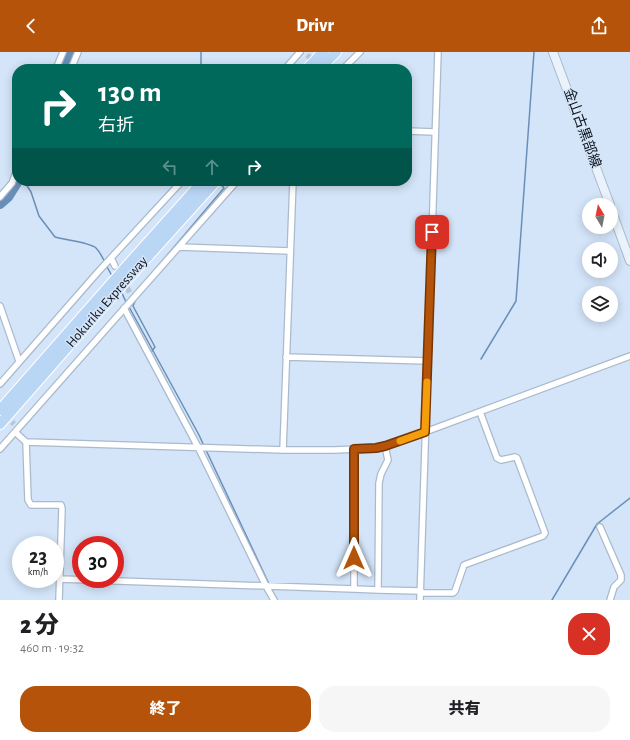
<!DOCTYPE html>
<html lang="ja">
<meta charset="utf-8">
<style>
body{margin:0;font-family:"Alegreya Sans","Noto Sans JP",sans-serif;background:#f6f6f6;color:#202124;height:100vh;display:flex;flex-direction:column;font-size:15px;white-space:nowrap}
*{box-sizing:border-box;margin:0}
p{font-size:13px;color:#757577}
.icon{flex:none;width:22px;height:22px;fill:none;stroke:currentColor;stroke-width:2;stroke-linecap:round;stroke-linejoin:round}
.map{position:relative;height:548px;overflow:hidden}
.side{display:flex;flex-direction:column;background:#fff;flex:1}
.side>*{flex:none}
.top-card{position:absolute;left:12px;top:12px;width:400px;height:122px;border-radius:16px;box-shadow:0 2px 10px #0003;background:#00695c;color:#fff;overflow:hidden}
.needle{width:26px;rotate:350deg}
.fabs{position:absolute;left:582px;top:146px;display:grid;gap:8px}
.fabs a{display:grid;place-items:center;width:36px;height:36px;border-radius:50%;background:#fff;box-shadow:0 2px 10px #0003;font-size:20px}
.speed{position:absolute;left:12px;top:484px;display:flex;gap:8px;font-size:20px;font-weight:700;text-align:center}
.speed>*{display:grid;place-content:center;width:52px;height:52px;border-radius:50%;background:#fff;box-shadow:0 2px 10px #0003;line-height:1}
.speed small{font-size:10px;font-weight:400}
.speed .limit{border:6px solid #d22;background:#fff;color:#111}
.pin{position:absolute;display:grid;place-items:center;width:34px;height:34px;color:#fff;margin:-17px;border-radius:8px;box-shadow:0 2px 6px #0006}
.me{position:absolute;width:44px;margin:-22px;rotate:0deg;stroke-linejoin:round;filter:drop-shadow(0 0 3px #0008)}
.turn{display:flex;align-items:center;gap:14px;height:84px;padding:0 20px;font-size:18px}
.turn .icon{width:52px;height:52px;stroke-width:2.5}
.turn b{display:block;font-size:28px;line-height:34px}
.lanes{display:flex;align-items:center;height:38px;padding:0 20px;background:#0003;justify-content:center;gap:20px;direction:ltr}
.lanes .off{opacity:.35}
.round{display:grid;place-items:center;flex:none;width:42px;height:42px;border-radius:16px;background:#f6f6f6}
.overview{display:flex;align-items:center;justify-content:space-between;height:68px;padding:0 20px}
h1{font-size:24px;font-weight:800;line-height:30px}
.cta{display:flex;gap:8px;margin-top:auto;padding:8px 20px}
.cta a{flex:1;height:46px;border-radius:16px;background:#b45309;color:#fff;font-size:16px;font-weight:800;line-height:46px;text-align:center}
.cta a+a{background:#f6f6f6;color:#202124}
header{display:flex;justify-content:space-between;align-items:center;height:52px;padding:0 20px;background:#b45309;color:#fff;font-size:18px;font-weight:800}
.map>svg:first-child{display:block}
</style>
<header><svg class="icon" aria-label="back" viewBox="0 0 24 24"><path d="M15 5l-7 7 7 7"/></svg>Drivr<svg class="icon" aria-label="share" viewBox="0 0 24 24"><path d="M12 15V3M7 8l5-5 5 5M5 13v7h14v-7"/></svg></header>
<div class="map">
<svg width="630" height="548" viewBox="0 0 630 548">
<rect width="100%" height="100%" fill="#d4e5f9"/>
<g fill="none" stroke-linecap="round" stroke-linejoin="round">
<path stroke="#698fb8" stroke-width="1.5" d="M 201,17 L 201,0
M 24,129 L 31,140 L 39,164 L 55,185 C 64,188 90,190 96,196 C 100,200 102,205 105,210
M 106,213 L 112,224
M 153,220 L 224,136 L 219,130
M 121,239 L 126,250
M 136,247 L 133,254 L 155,295 L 152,299
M 128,253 L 199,383 L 204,394
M 481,307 L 516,249 L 534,0
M 206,398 L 269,532
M 552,548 L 597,472 L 630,446"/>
<path stroke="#698fb8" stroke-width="10" d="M 64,17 L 71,0
M 0,152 L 8,145 L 18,129"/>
<path stroke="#b6c5d7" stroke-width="5.5" stroke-dasharray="5.5 3" stroke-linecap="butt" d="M 307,3 L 316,11
M 227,129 L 228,130
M 123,228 L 130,241
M 6,364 L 14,372"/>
<defs>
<path id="minor" d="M 56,17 L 63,0
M 71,17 L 78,0
M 285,17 L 300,0
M 343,17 L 360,0
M 407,79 L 435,80
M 0,145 L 12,131 L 17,118
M 179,195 L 290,199
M 111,206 L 115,214
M 0,254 L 19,309
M 124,256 L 198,395 L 266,534 L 274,548
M 286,305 L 428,309
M 0,332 L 98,220 L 182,129
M 15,380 L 26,390 L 283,398 L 335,398 L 376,396 L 385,394 L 425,380 L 630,304
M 26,390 L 28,448 L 31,453 L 61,453 L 62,457 L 59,548
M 385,394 L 388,408 L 381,422 L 379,431 L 378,538 L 421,539
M 0,397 L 237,129
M 354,397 L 354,537 L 378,538
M 283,398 L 293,129
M 600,475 L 621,523 L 621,528 L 614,535 L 610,548
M 60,527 L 354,537
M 421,541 L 453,541 L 455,539 L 464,513 L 543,484 L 545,481 L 517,406 L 515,405 L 501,408 L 497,406 L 480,360
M 420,548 L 438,0"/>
<path id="secondary" d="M 553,0 L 610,153
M 611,157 L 630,209"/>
<path id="motorway" d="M 307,17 L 323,0
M 319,17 L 336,0
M 0,358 L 118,224 L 203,129
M 0,372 L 113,243 L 216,129"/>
</defs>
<use href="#minor" stroke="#aabacd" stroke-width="8"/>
<use href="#secondary" stroke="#aabacd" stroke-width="10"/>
<use href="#motorway" stroke="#fff" stroke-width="12"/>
<use href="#minor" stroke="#fff" stroke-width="5.5"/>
<use href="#secondary" stroke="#eaf3fc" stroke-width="8"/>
<use href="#motorway" stroke="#bad6f5" stroke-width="10"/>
</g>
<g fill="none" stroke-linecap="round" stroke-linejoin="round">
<defs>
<path id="route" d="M 354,506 L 354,397 L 376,396 L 385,394 L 425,380 L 432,180"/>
</defs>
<use href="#route" stroke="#753606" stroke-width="10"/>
<use href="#route" stroke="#b45309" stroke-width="7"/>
<path stroke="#f59e0b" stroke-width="7" d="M 400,389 L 425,380 L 427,330"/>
</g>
<g text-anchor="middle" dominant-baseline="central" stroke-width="3" stroke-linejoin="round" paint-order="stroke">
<g font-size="14" fill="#0c1219" stroke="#d4e5f9">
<text transform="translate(582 76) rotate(70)">金山古黒部線</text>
<text transform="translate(107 250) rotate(-49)">Hokuriku Expressway</text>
</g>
</g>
</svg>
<div class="fabs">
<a><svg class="needle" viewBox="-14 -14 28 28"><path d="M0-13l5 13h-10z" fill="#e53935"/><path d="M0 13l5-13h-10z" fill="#757577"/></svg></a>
<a><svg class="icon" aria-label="sound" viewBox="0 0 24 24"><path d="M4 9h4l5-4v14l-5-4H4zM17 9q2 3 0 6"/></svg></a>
<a><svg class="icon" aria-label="layers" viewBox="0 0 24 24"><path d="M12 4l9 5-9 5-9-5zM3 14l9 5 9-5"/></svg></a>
</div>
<div class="speed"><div>23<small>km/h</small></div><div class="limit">30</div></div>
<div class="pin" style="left:432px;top:180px;background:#d93025"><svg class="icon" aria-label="arrive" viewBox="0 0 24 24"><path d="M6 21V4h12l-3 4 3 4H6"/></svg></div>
<svg class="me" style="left:354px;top:506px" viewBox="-20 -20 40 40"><path d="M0-17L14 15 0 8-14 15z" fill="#b45309" stroke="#fff" stroke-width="4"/></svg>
<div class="top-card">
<div class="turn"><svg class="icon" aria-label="right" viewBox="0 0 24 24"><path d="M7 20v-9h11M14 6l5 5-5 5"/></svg><div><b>130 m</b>右折</div></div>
<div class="lanes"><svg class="icon off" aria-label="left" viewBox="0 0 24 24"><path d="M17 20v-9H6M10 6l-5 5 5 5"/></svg><svg class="icon off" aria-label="ahead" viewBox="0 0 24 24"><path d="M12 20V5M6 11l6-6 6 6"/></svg><svg class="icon" aria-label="right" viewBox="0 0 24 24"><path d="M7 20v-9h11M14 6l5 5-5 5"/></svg></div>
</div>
</div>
<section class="side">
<div class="overview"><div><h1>2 分</h1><p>460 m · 19:32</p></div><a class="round" style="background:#d93025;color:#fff"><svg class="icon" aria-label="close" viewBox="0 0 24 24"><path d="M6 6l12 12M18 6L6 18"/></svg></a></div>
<div class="cta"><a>終了</a><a>共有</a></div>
</section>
